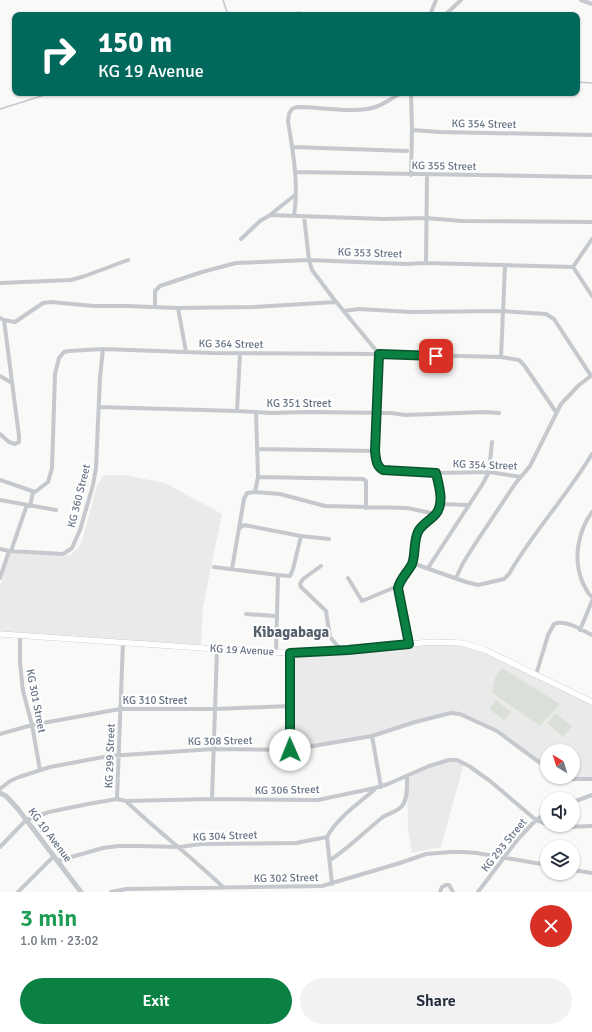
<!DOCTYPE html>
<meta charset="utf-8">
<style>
body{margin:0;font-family:Signika,sans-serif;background:#f2f2f3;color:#1f2937;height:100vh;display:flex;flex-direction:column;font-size:15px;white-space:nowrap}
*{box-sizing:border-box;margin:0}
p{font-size:13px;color:#747a83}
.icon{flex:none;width:22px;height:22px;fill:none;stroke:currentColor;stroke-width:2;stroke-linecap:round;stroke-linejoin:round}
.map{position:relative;height:892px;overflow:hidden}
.panel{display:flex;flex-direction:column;background:#fff;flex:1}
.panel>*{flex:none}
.hud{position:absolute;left:12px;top:12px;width:568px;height:84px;border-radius:8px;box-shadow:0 1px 3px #0004;background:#00695c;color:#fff;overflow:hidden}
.needle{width:26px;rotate:322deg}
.fabs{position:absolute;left:540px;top:744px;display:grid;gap:8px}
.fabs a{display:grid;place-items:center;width:40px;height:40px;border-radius:50%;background:#fff;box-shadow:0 1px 3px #0004;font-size:20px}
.pin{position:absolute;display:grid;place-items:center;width:34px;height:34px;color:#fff;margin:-17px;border-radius:8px;box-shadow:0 2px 6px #0006}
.me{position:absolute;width:44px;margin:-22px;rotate:359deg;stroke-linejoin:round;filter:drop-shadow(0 0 3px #0008)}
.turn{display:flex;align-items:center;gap:14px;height:84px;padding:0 20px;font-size:18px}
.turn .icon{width:52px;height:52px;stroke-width:2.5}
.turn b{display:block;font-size:28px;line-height:34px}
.round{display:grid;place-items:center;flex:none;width:42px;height:42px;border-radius:21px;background:#f2f2f3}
.headline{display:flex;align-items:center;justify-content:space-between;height:68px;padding:0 20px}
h1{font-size:24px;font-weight:600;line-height:30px;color:#1e9e55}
.button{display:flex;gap:8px;margin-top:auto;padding:8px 20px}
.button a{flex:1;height:46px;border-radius:24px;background:#0b8043;color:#fff;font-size:16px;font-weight:600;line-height:46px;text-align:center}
.button a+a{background:#f2f2f3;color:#1f2937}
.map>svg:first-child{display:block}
</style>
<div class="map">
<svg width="592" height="892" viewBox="0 0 592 892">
<rect width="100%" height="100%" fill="#f9f9f7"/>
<path fill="#eaeaea" d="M 104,475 L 124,475 L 165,483 L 222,514 L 203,606 L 201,648 L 0,634 L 0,588 L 9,551 L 63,556 L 70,555 L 78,548 L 82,541 L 97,486 Z
M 442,642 L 476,647 L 592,702 L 592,779 L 573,777 L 573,751 L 547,751 L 547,767 L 497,731 L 460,714 L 451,713 L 372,736 L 290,750 L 290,653 Z
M 449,760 L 464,763 L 441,847 L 412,853 L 408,829 L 407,776 Z"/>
<path fill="#dae0d8" d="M 502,668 L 560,704 L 540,726 L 492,693 L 495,678 Z
M 496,700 L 511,712 L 504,720 L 489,709 Z
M 556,713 L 572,726 L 563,737 L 547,723 Z"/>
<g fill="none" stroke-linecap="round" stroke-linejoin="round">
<path stroke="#bfc7cd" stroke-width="1.5" d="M 223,0 L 228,15
M 287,15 L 299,12 L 305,15
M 577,82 L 592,83
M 0,109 L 51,93"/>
<defs>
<path id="secondary" d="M 0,634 L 217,649 L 290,653 L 348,650 L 431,642 L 462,643 L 485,650 L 592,702"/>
</defs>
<use href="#secondary" stroke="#b7bbc1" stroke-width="6"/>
<path stroke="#c5c8cc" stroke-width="4" d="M 581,0 L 592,4
M 430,15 L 436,0
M 445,15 L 461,0
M 411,93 L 412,130 L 439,132 L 592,135
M 292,147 L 407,151
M 295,172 L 592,177
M 411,175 L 412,130
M 270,215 L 384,219 L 426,218 L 462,221 L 592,222
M 294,216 C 299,184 293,152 288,121 L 289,114 L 292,109 L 297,107 C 320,107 351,113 372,108 C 383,106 392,97 402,93
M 304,216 L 309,260 L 312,270 L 333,298 L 379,354 L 375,451 C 376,459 376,466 383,470 L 437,473
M 241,239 L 260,221 L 270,215 L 295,195
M 426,263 L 427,175
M 573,267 L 592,296
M 0,283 L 71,280 L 85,276 L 128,260
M 155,307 L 155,291 L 160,286 L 202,272 L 236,263 L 309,260 L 406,264 L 426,263 L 573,267 L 592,239
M 178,308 L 186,352
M 344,311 L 359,309 L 411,312 L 502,311 L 546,314 L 554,319 L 591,376
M 0,318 L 4,320 L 15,322 L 43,303 L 51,302 L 94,306 L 127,306 L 178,308 L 254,307 L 336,302
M 501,357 L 505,266
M 0,376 L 12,383
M 99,407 L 237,411 L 271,413 L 308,412 L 391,413 L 405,415 L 485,412 L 499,413
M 237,411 L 240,353
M 0,434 L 9,442 L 15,444 L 19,442 L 19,436 L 4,320
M 257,449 L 375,451
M 258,477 L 363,479 L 366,481 L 366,508
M 0,480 L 35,492 L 48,482 L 52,468 L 55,374 L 59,358 L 64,352 L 69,351 L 103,349 L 212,353 L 379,354 L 501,357 L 519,360 L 524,365 L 556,412
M 255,492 L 258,477 L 256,412
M 0,500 L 56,510
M 441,504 L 468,505
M 30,506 L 33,492
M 592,512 C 578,532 573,558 582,581 C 585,587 587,593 592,597
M 240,528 L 244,525 L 301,536 L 329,539
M 0,549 L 9,551 L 63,554 L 72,548 L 80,530 L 93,485 L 96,468 L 100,377 L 103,349
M 11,551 L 27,505
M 412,563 L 466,582 L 478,585 L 500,580 L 504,579 L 509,574 C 533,532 567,496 592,454
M 321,566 L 303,579 L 300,584 L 301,587 L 326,611 L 330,637 L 341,650
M 214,567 L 278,575 L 290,576 L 293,569 L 301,536
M 428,568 L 482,485 L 489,472 L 492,442
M 232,569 L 244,499 L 247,493 L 255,492 L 280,494 L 325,506 L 407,508 L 436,514
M 0,578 L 9,551
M 348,578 L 362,601 L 398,586
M 456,578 L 463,563 L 477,541 L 515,484 L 530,466 L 561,404 L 579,385 L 592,375
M 246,614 L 276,616
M 580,630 L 592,601
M 20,636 L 20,663 L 23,691 L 32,725 L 40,770
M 409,644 L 398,588 C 400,579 408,572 412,564 C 416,554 413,539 419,530 C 426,520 438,516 441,504 L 437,473 L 489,472 L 521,477
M 276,652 L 278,575
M 290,653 L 290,750
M 536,675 L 548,635 L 554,624 C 565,619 582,630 592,635
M 0,734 L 32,725 L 120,709 L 215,709 L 289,706
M 372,736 L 381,787
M 564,777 L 571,779 L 592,779
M 0,789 L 10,781 L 19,777 L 50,767 L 109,756 L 214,749 L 290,750 L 372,736 L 415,722 L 451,713 L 460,714 L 497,731 L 547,768
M 117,799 L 123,642
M 212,799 L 217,649
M 126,801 C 157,831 192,857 223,887
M 573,802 L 592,795
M 553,825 L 566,827 L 592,826
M 327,837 L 332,884
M 0,847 L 26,820 L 49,812 L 88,804 L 117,799 L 126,801 L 212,799 L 318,800 L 375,788 L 388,784 L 429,766 L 449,760 L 457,760 L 469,766 L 490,781 L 536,820 L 547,824
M 330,860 C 349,848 365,831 383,817 C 389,813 397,812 402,806 C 408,799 407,785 407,776
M 57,861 L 103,848 L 118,846 L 140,846 L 180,847 L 201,844 L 296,843 L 327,837 C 337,818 358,804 374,790
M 573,870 L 592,873
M 18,892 L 54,856
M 111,892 L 126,889 L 322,886 L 400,863 L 426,854 L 451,852 L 464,852 L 477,853 L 547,865
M 440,892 L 442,887 L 446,885 L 449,885 L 453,892
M 478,892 L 518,839 L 536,820 L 547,812"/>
<path stroke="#c5c8cc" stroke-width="5" d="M 0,793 L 6,796 L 18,809 L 81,892"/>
<use href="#secondary" stroke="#fff" stroke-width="5.5"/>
</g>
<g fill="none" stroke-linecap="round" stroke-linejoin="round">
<defs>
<path id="route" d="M 290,750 L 290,653 L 348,650 L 409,644 L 398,588 C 400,579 408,572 412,564 C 416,554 413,539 419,530 C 423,524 430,520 435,515 C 445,504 439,486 436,473 L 383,470 C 376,466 376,459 375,451 L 379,354 L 436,356"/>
</defs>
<use href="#route" stroke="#07532c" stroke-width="10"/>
<use href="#route" stroke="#0b8043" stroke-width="7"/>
</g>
<g text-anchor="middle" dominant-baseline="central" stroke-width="4" stroke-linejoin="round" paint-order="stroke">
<g font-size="11" fill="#697587" stroke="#fff">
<text transform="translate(484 124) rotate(1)">KG 354 Street</text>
<text transform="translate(444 166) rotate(1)">KG 355 Street</text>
<text transform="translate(370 253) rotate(2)">KG 353 Street</text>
<text transform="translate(231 344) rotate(1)">KG 364 Street</text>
<text x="299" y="403">KG 351 Street</text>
<text transform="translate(485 465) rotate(2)">KG 354 Street</text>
<text transform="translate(79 496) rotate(-76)">KG 360 Street</text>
<text transform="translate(242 650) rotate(3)">KG 19 Avenue</text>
<text x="155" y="700">KG 310 Street</text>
<text transform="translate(36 701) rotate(79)">KG 301 Street</text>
<text transform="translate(220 741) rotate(-1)">KG 308 Street</text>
<text transform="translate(110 756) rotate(-88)">KG 299 Street</text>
<text transform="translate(287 790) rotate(-1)">KG 306 Street</text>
<text transform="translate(50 835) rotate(53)">KG 10 Avenue</text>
<text transform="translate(225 836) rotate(-2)">KG 304 Street</text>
<text transform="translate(504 845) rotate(-51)">KG 293 Street</text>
<text transform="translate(286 878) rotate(-1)">KG 302 Street</text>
</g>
<g font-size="15" font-weight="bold" fill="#565f6c" stroke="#fff">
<text x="291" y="632">Kibagabaga</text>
</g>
</g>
</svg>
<div class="fabs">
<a><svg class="needle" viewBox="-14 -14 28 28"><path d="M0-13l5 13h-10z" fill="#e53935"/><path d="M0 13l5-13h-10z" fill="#747a83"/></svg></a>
<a><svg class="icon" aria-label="sound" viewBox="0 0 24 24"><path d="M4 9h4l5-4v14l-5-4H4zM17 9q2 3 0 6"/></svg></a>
<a><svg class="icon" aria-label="layers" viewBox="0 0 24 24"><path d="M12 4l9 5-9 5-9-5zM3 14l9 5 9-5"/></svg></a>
</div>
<div class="pin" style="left:436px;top:356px;background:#d93025"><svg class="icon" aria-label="arrive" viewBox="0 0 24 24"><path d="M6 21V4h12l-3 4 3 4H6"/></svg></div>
<svg class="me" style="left:290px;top:750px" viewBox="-20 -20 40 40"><circle r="19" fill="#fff"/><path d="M0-13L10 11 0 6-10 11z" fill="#0b8043"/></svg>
<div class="hud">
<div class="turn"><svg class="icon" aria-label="right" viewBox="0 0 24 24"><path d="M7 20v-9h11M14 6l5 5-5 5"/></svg><div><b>150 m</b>KG 19 Avenue</div></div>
</div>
</div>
<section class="panel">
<div class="headline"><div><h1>3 min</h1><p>1.0 km · 23:02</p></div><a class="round" style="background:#d93025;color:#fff"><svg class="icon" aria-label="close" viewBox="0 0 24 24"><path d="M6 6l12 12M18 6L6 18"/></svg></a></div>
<div class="button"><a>Exit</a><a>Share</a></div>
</section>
